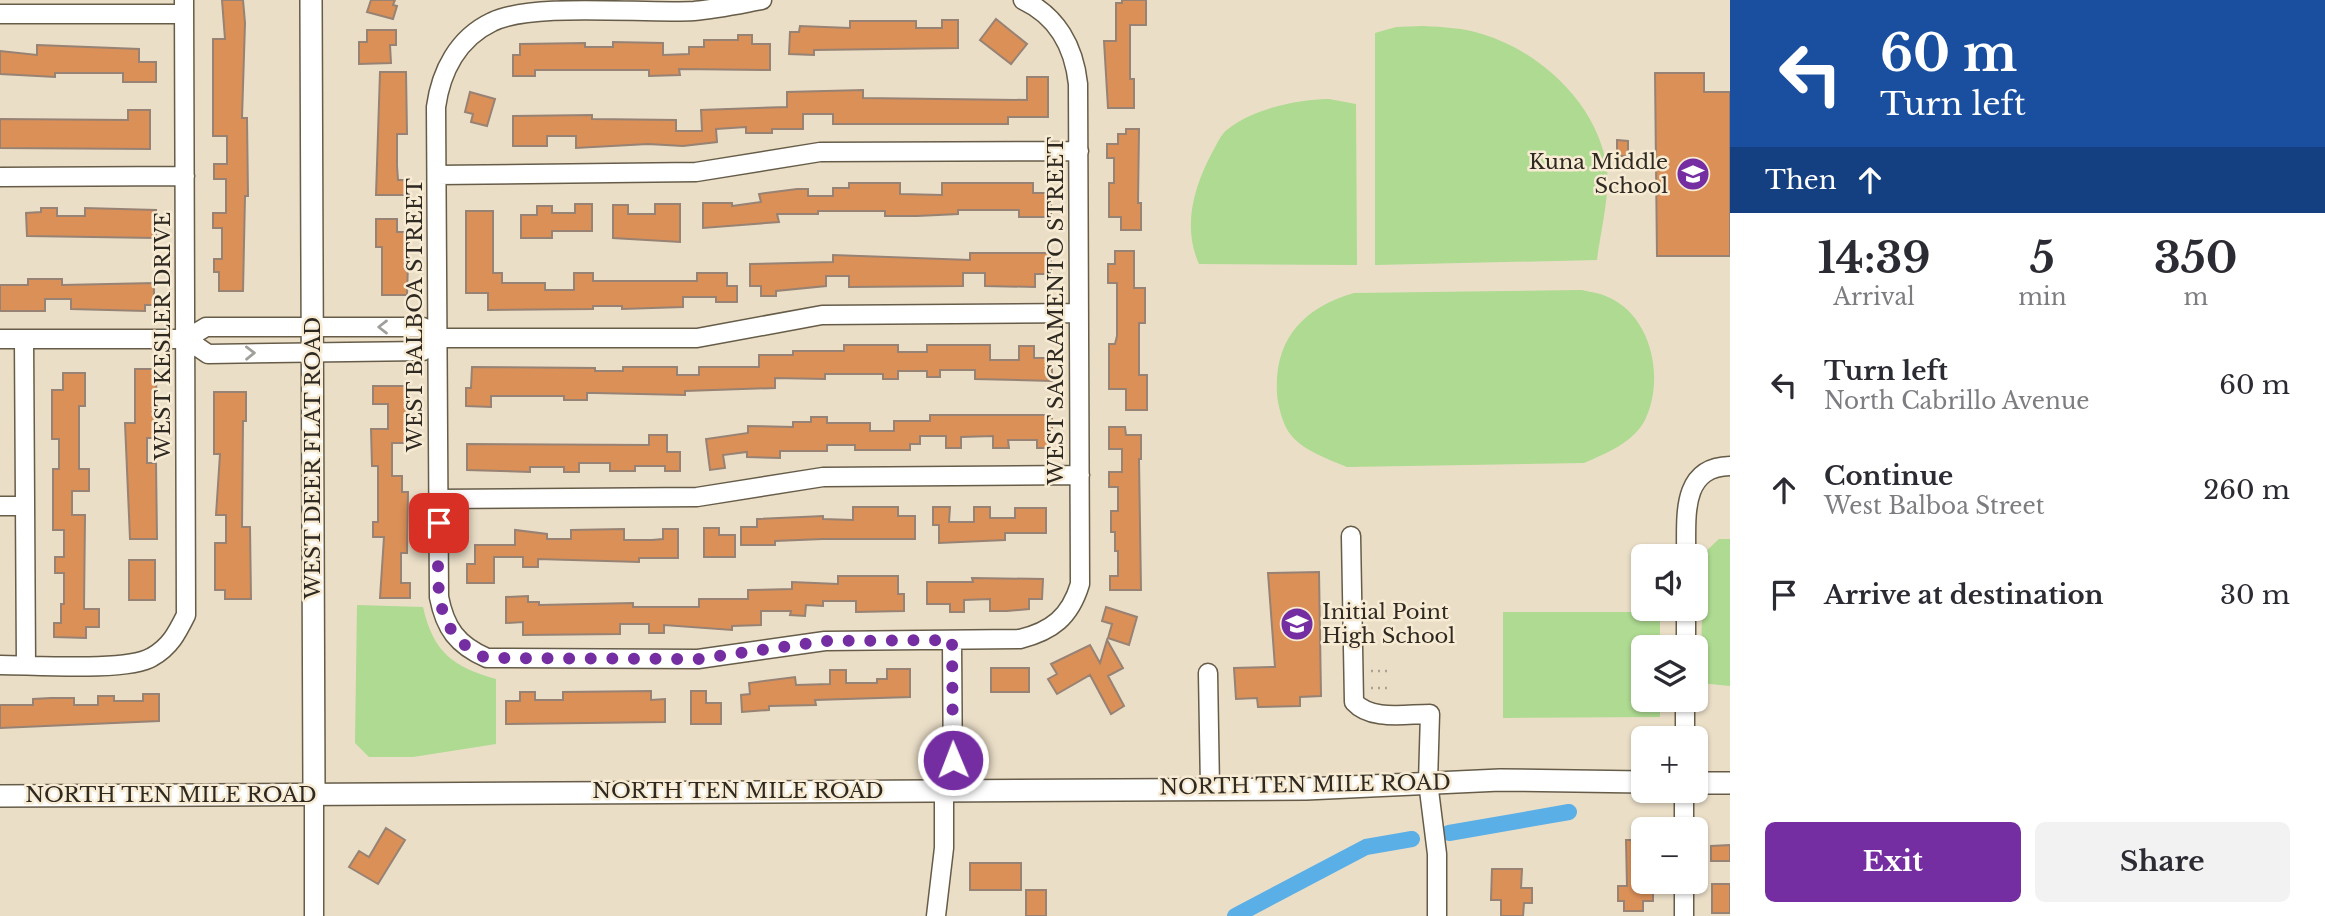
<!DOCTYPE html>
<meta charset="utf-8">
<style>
body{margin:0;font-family:"Libre Baskerville",serif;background:#f2f2f3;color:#2b2b33;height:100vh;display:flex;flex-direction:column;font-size:26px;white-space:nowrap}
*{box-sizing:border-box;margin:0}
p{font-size:23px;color:#7c7c81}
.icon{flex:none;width:38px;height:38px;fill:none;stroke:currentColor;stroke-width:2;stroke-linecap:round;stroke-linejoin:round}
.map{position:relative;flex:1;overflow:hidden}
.panel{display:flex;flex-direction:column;background:#fff;width:595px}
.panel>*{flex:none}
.guide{background:#1a4fa0;color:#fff;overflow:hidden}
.controls{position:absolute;left:1631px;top:544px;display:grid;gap:14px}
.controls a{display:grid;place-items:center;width:77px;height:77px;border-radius:10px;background:#fff;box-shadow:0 2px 5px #0004;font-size:35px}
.pin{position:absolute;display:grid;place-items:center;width:60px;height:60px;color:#fff;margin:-30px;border-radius:14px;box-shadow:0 4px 10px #0006}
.me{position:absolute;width:77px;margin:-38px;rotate:359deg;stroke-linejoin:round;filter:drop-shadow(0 0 5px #0008)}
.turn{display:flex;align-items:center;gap:24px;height:147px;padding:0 35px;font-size:32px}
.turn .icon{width:91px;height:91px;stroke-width:2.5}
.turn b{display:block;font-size:49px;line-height:60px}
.then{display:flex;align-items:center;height:66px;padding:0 35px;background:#0003;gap:14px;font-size:26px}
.eta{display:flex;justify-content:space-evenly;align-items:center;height:119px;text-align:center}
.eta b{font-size:42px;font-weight:700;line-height:49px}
.action{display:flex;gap:14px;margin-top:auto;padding:14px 35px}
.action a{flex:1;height:80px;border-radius:10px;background:#752ea1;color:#fff;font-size:28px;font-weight:700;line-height:80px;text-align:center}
.action a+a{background:#f2f2f3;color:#2b2b33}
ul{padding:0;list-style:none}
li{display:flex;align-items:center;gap:21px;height:105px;padding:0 35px}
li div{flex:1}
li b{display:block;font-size:26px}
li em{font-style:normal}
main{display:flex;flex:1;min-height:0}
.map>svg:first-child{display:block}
</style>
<main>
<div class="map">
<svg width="1730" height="916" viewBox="0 0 1730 916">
<rect width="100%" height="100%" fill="#eadec7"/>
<path fill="#aeda91" d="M 1423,26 C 1443,27 1464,28 1482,34 C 1542,52 1599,106 1607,169 C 1610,195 1600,234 1597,260 L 1375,265 L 1375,33 L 1396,27 Z
M 1329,99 L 1356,104 L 1357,265 L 1199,264 C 1182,226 1194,186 1213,151 C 1217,144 1221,134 1228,129 C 1255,108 1296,100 1329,99 Z
M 1582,290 C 1590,292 1600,293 1608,297 C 1652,316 1665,379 1645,420 C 1634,442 1605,454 1584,463 L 1347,467 C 1328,459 1304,451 1291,435 C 1283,426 1278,406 1277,394 C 1274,339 1303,308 1354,293 Z
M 1719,539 L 1730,539 L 1730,686 L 1700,683 L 1704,553 Z
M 357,605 L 423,607 C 433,652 453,667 496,679 L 496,744 L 413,757 L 369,757 L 355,743 Z
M 1503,612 L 1660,612 L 1660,647 L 1643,648 L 1643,700 L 1660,700 L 1660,717 L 1503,718 Z"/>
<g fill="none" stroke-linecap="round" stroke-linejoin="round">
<path stroke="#5bafe7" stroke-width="16" d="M 1449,833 L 1569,812
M 1235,916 L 1366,847 L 1412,839"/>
</g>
<path fill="#db9058" stroke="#978273" stroke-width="2" d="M 222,0 L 243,0 L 245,23 L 242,118 L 247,118 L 248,196 L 245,196 L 243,291 L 219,291 L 219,272 L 214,272 L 214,259 L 222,259 L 222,228 L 213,228 L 213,213 L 226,213 L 226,179 L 214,179 L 214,164 L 227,164 L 227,136 L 213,136 L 213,39 L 225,39 Z
M 371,0 L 395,0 L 393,5 L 397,6 L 393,19 L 367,12 Z
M 1122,0 L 1146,0 L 1146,25 L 1130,25 L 1130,79 L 1134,79 L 1134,108 L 1108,108 L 1104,41 L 1116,41 L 1116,3 L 1122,3 Z
M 996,19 L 1027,44 L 1011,64 L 980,40 Z
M 942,20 L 958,20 L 958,48 L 814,50 L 814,55 L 789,54 L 790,32 L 799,32 L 800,26 L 850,28 L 850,21 L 916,21 L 916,28 L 942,28 Z
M 367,30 L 396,30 L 396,45 L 390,45 L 391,63 L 359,64 L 359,42 L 367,42 Z
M 738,35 L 752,35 L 752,44 L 770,44 L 770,70 L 679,69 L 680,75 L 649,76 L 649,70 L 535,70 L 535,76 L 513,76 L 513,55 L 520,55 L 520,44 L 585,43 L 585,47 L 613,47 L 613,42 L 663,43 L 663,55 L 689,54 L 689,47 L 704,47 L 704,40 L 738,40 Z
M 37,45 L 139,49 L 139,62 L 156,62 L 156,82 L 123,82 L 123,73 L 55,73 L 55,77 L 0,74 L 0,51 L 37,55 Z
M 380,72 L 406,72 L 407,134 L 397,134 L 397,166 L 398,180 L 408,180 L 408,195 L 376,195 Z
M 1655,73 L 1704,73 L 1704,92 L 1730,92 L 1730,256 L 1657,256 Z
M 1027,77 L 1048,77 L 1048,117 L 1008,117 L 1008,124 L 833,124 L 833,114 L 803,114 L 803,129 L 772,129 L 772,133 L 746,133 L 746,127 L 716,129 L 717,142 L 683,146 L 648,144 L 576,148 L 576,136 L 547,136 L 547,146 L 513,146 L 513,116 L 592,115 L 592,119 L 676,120 L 676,131 L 702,131 L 701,110 L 787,107 L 787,92 L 863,90 L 863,98 L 1027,100 Z
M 470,92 L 495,99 L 487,126 L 471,122 L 473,114 L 465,112 Z
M 128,110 L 150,110 L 150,149 L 0,148 L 0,119 L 128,120 Z
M 1126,129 L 1139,129 L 1138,203 L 1141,203 L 1141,230 L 1121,230 L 1121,217 L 1109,217 L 1109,183 L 1114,183 L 1114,158 L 1107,158 L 1107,144 L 1118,144 L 1118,134 L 1126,134 Z
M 1617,140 L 1628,141 L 1628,156 L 1617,156 Z
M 849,183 L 900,183 L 900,194 L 942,195 L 942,183 L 1033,183 L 1033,193 L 1051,193 L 1051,217 L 1019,217 L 1019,210 L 958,210 L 958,214 L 917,216 L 885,216 L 885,211 L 818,211 L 818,214 L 777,214 L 779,222 L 703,228 L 703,203 L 732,203 L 732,206 L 761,202 L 759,194 L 797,189 L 808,189 L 808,196 L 833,196 L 833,188 L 849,188 Z
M 575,204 L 592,204 L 592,231 L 552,231 L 552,238 L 521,238 L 521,215 L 537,215 L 537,206 L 552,206 L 552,213 L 575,213 Z
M 655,204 L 680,204 L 680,242 L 613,238 L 613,205 L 628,205 L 628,214 L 655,214 Z
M 41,208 L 57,208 L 57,216 L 85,216 L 85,208 L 156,210 L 156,238 L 27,236 L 26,213 L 41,212 Z
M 466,211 L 493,211 L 493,273 L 502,273 L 502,283 L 545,283 L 545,290 L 574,290 L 574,273 L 593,273 L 593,281 L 697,281 L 697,273 L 727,273 L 727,286 L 737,286 L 737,302 L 716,302 L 716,297 L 683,297 L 683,307 L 622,309 L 622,306 L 593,306 L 593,309 L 488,310 L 488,293 L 466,293 Z
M 376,219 L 397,219 L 397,232 L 409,232 L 407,295 L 382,295 L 382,247 L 376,247 Z
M 1115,251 L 1134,251 L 1134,288 L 1145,288 L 1145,323 L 1139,323 L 1139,375 L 1147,375 L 1147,410 L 1126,410 L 1126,389 L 1109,389 L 1109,344 L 1115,344 L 1117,336 L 1117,283 L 1108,283 L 1108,264 L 1115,264 Z
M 970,253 L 1051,253 L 1051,274 L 1035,274 L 1035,287 L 985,286 L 985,273 L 963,273 L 963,286 L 849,287 L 849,276 L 826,276 L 826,286 L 776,291 L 776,296 L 761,296 L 761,286 L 750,286 L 750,264 L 833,262 L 833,255 L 970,260 Z
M 28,279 L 62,279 L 62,285 L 154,283 L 154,305 L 145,305 L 145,311 L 71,309 L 71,299 L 45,299 L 45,311 L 0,311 L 0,285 L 28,285 Z
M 844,345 L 898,345 L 898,352 L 927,352 L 927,345 L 990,345 L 990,360 L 1019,360 L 1019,346 L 1034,346 L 1034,358 L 1052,358 L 1052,381 L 975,379 L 975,370 L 940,370 L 940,377 L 927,377 L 927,371 L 898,371 L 898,379 L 883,379 L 883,374 L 825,374 L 825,379 L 775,378 L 775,388 L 685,391 L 685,395 L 595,393 L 587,393 L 587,400 L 564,400 L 564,396 L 491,396 L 491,407 L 466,406 L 466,388 L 471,388 L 472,367 L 595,368 L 595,371 L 623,371 L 623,367 L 677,367 L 677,375 L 699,375 L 699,367 L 759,367 L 759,355 L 793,355 L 793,351 L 844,351 Z
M 135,369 L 156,369 L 157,438 L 147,438 L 147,463 L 156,463 L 157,539 L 130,539 L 125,423 L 135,423 Z
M 63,373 L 85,373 L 85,406 L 79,406 L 79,469 L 89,469 L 89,491 L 72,491 L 72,515 L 85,515 L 84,609 L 99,609 L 99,627 L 86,627 L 86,638 L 54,637 L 54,623 L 61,623 L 61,604 L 64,604 L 64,573 L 55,573 L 55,557 L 64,557 L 64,530 L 53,530 L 53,469 L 59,469 L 59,439 L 52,439 L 52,390 L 63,390 Z
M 373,386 L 409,386 L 408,443 L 392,443 L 392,476 L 402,476 L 402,492 L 408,492 L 407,553 L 401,553 L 401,583 L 410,583 L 410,598 L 380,598 L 384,537 L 373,537 L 373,522 L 378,522 L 378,466 L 372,466 L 371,429 L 388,429 L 388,404 L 373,404 Z
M 214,392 L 246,392 L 246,421 L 243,421 L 242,527 L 250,527 L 251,599 L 225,599 L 225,590 L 215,590 L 215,543 L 226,543 L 226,515 L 216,515 L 220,454 L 214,454 Z
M 930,415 L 1052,415 L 1052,448 L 1037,448 L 1037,440 L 1008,440 L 1009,448 L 993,448 L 993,436 L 961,437 L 961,448 L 946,448 L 946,436 L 920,436 L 920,444 L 910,444 L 910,450 L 855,450 L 855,445 L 827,445 L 827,451 L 780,451 L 780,458 L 747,457 L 747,452 L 723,455 L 725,468 L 710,470 L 706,439 L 748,433 L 748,426 L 793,427 L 793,422 L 811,422 L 811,417 L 827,417 L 827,423 L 870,423 L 870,431 L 894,431 L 894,421 L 930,421 Z
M 1109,427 L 1125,427 L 1126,435 L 1141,435 L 1141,459 L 1139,459 L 1141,590 L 1110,590 L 1110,576 L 1118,576 L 1118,551 L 1115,551 L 1115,532 L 1111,532 L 1111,511 L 1118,511 L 1118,487 L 1109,487 L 1109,472 L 1122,472 L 1122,449 L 1109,449 Z
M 649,435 L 667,435 L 667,452 L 680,452 L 680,471 L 665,471 L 665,466 L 635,466 L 635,471 L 610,471 L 610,463 L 579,463 L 579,472 L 564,472 L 564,467 L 530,467 L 530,472 L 467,470 L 467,444 L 649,445 Z
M 853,507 L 898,507 L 898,516 L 915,516 L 915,539 L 823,539 L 775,541 L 775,545 L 741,545 L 741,527 L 757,527 L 757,519 L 823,516 L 823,519 L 853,520 Z
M 933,507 L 950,507 L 949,522 L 974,522 L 974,507 L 990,507 L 990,518 L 1015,518 L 1015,508 L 1046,508 L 1046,533 L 1005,533 L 1005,540 L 939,543 L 939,525 L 933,525 Z
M 704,528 L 719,528 L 719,535 L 735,535 L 735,557 L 704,557 Z
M 624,529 L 624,540 L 652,540 L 663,539 L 663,529 L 678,529 L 678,558 L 639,558 L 639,562 L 538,559 L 538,567 L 523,567 L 523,557 L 494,557 L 494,583 L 467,583 L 467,564 L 475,564 L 475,545 L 515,545 L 515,530 L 547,534 L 547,539 L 571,539 L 571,530 Z
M 129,560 L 155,560 L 155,600 L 129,600 Z
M 1319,572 L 1321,696 L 1300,697 L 1300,706 L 1258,707 L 1257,698 L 1236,699 L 1234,668 L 1275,667 L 1268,573 Z
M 838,576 L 898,576 L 898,594 L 904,594 L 904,611 L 856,612 L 856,601 L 823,601 L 823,606 L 806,605 L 805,616 L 790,615 L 791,611 L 761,611 L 761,625 L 732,626 L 732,630 L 664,625 L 664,633 L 649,633 L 649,624 L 620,624 L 620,634 L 523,635 L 523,622 L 506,623 L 506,597 L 528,596 L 528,602 L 539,602 L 539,605 L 633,603 L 633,607 L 699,607 L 699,599 L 748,599 L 748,590 L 792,589 L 792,582 L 838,584 Z
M 972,578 L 1043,579 L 1042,599 L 1029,599 L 1029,609 L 1007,611 L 990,611 L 990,599 L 964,600 L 964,612 L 950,612 L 950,604 L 927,604 L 927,582 L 973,582 Z
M 1106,607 L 1137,617 L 1129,645 L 1108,638 L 1112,624 L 1102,621 Z
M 1107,640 L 1123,668 L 1108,676 L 1124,706 L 1111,714 L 1090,675 L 1057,694 L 1048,679 L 1057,674 L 1051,664 L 1090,645 L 1100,663 Z
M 991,668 L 1029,668 L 1029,692 L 991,692 Z
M 887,669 L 910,669 L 910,697 L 815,700 L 816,705 L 769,706 L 769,710 L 742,712 L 741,695 L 750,694 L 749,683 L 795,677 L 796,685 L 830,684 L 830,670 L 846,670 L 846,683 L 877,683 L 877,679 L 887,679 Z
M 651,691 L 651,700 L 665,699 L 665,722 L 506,724 L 506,701 L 520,701 L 520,692 L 535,692 L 535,700 L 563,700 L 563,692 Z
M 691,691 L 706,691 L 706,703 L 721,703 L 721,724 L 691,724 Z
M 143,694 L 159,694 L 159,721 L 0,728 L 0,705 L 33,705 L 33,699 L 51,698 L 74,698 L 74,705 L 98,705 L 98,696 L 114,696 L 114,701 L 143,701 Z
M 386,828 L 405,840 L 378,884 L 349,867 L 359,851 L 369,857 Z
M 1626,840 L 1643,840 L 1643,886 L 1653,886 L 1653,901 L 1643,901 L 1643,911 L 1624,911 L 1624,901 L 1618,901 L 1618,886 L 1627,886 Z
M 1730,845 L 1730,861 L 1711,861 L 1711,846 Z
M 970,863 L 1021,863 L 1021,890 L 970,890 Z
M 1492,869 L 1522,869 L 1521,888 L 1532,888 L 1532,903 L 1524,903 L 1523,916 L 1501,916 L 1501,900 L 1491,900 Z
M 1712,884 L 1730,884 L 1730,913 L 1712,913 Z
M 1026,890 L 1046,890 L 1046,916 L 1026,916 Z"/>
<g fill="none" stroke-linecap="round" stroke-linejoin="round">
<defs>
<path id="minor" d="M 762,0 C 740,4 717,9 694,11 C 643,14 532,2 492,22 C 458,38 441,71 436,107 L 439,597 C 445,628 457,645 487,658 L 698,659 L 825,641 L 1020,639 C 1052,631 1070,617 1080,584 L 1078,84 C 1074,47 1057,16 1023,0
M 0,14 L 184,14
M 437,175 L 696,172 L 820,152 L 1079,151
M 0,177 L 185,176
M 438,338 L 697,338 L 822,315 L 1079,313
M 0,339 L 186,339 L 206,327 L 423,327 L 438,338 L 423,351 L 208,354 L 186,339
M 24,339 L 26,665
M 439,499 L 697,497 L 823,477 L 1080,475
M 0,506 L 24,506
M 1351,536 L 1354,702 C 1371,721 1405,714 1430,714 L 1428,782 L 1437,854 L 1437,916
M 1686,556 C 1687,520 1679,467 1730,466
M 952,641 L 953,790
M 1686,648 L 1686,609
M 0,665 C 33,665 128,672 152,657 C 170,647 177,633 186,615 L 184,0
M 1208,673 L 1210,788
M 1685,738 L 1685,700
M 314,795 L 314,916
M 1684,830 L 1684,791
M 936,916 L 944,848 L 944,790
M 1684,916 L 1684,882"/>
<path id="major" d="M 311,0 L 314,795
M 1696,783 L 1730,783
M 0,796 L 1306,789 L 1500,780 L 1643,782"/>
</defs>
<use href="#minor" stroke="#665c48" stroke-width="21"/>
<use href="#major" stroke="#665c48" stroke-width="24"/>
<path stroke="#aca290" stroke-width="2.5" stroke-dasharray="2 5" stroke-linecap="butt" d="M 1371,671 L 1387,671
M 1371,688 L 1387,688"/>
<use href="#minor" stroke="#fff" stroke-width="18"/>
<use href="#major" stroke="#fff" stroke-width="21"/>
</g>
<defs><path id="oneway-chevron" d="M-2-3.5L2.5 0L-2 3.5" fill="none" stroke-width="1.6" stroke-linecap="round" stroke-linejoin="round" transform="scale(1.75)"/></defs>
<g stroke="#a19f9b">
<use href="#oneway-chevron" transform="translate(383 327) rotate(180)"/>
<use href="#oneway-chevron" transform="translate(250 353) rotate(-1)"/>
</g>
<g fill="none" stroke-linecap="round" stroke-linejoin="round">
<path stroke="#752ea1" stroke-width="12" stroke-dasharray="0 21.6" d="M 439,523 C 439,579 427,631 486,658 L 698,659 L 825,641 L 952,640 L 953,760"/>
</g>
<defs>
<symbol id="school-disc" viewBox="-11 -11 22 22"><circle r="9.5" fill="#752ea1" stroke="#f8ebd4"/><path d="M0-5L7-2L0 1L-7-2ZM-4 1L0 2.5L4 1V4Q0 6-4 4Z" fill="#fff"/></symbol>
</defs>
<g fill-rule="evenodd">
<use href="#school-disc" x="1674" y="155" width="38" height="38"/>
<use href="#school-disc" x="1278" y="605" width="38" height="38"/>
</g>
<g text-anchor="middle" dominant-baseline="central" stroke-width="5" stroke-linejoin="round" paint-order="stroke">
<g font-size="21" fill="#2e2921" stroke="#f8ebd4" text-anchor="end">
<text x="1668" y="162">Kuna Middle<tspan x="1668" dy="24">School</tspan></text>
<text x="1322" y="612" text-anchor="start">Initial Point<tspan x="1322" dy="24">High School</tspan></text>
</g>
<g font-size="21" fill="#2e2921" stroke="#f8ebd4">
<text transform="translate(1056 311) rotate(-90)">WEST SACRAMENTO STREET</text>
<text transform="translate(415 315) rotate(-90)">WEST BALBOA STREET</text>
<text transform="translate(163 336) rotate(-90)">WEST KESLER DRIVE</text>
<text transform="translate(313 458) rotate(-90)">WEST DEER FLAT ROAD</text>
<text transform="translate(1305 785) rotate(-1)">NORTH TEN MILE ROAD</text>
<text x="738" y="791">NORTH TEN MILE ROAD</text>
<text x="171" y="795">NORTH TEN MILE ROAD</text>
</g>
</g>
</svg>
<div class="controls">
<a><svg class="icon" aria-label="sound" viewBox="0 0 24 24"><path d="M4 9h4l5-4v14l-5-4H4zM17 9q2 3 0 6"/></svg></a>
<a><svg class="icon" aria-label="layers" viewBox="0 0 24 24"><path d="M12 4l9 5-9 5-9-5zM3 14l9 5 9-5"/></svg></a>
<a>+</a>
<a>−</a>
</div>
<div class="pin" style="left:439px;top:523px;background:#d93025"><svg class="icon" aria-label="arrive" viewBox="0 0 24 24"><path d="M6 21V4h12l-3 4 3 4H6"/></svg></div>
<svg class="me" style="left:953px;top:760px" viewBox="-20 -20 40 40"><circle r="17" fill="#752ea1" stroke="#fff" stroke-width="3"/><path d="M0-11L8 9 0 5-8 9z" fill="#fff"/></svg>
</div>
<section class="panel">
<div class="guide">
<div class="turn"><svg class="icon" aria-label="left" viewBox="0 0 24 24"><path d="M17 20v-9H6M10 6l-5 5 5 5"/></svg><div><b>60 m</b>Turn left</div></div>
<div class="then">Then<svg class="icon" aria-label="ahead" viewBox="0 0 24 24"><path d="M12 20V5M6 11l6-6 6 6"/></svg></div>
</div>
<div class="eta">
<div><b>14:39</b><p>Arrival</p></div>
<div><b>5</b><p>min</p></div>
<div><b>350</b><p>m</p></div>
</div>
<ul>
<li><svg class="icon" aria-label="left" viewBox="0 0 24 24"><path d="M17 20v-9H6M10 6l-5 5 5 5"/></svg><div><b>Turn left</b><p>North Cabrillo Avenue</p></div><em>60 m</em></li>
<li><svg class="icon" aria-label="ahead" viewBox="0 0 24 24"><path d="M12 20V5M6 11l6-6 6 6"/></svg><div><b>Continue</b><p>West Balboa Street</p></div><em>260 m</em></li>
<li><svg class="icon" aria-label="arrive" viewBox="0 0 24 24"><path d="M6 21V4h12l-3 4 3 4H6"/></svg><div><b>Arrive at destination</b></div><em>30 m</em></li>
</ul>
<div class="action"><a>Exit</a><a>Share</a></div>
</section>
</main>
